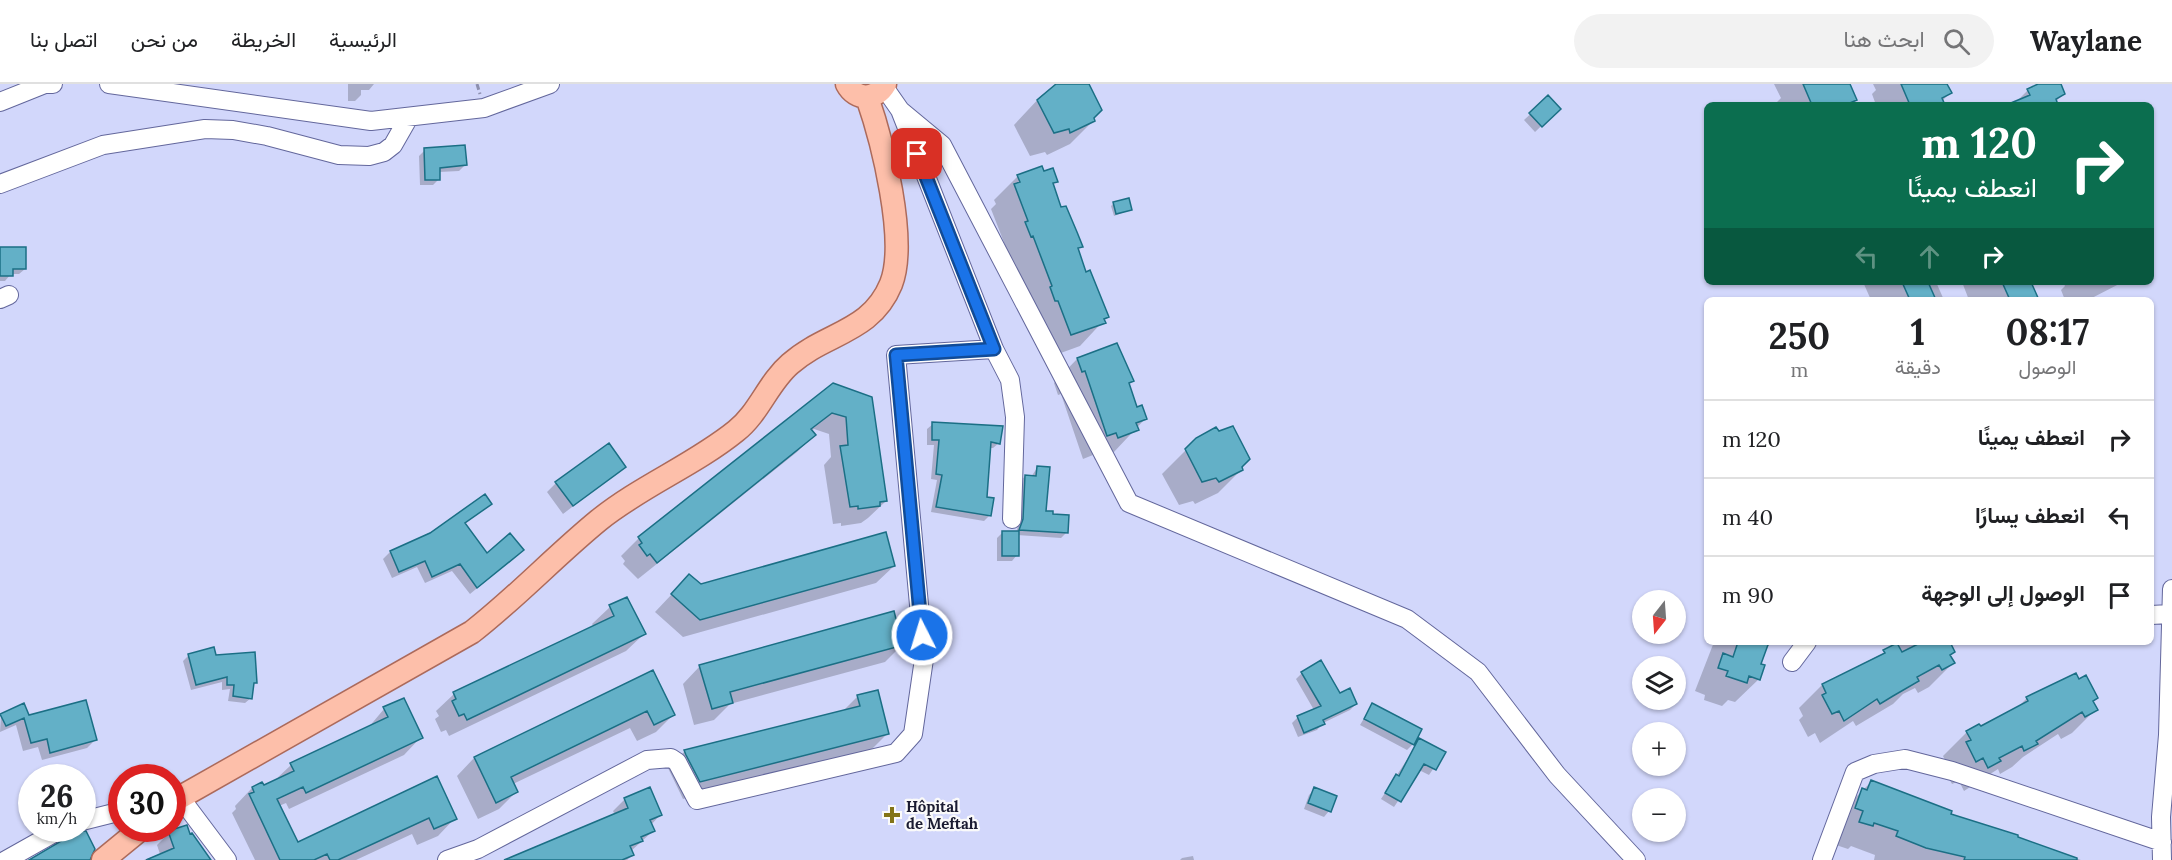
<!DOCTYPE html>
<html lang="ar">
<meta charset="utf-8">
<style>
body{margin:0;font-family:Lora,Vazirmatn,serif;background:#f2f2f2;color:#202124;direction:rtl;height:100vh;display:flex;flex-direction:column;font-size:22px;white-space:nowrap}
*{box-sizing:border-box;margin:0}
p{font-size:20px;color:#757577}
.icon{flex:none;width:33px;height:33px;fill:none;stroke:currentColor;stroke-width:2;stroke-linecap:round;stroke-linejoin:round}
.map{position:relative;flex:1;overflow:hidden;direction:ltr}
.drawer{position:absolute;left:1704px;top:213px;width:450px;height:348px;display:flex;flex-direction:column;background:#fff;border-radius:9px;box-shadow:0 2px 4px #0004;direction:rtl}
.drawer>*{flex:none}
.top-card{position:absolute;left:1704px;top:18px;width:450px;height:183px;border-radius:9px;box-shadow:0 2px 4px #0004;direction:rtl;background:#0b6e4f;color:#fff;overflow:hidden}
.needle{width:39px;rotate:197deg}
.tools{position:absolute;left:1632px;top:506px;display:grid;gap:12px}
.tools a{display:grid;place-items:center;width:54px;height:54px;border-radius:50%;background:#fff;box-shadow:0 2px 4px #0004;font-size:30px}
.speed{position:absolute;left:18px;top:680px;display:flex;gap:12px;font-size:30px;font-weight:700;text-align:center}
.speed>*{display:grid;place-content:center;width:78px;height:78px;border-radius:50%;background:#fff;box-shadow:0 2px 4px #0004;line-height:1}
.speed small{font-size:15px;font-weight:400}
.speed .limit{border:9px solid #d22;background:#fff;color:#111}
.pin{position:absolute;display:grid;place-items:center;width:51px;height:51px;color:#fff;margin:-26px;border-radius:12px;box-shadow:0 3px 9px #0006}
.me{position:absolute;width:66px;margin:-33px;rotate:355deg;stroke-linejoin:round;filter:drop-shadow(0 0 4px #0008)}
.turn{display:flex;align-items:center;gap:21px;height:126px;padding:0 18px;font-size:27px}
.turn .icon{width:78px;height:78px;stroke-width:2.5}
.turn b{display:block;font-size:42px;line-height:51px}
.lanes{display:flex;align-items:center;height:57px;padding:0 18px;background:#0003;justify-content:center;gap:30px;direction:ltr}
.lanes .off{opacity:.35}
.eta{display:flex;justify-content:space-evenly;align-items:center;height:102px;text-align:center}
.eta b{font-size:36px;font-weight:700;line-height:42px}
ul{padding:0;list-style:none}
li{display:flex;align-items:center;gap:18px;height:78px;padding:0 18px;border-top:2px solid #e0e0e0}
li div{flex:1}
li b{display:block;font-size:22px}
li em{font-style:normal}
header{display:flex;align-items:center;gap:36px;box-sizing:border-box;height:84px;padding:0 30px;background:#fff;border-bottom:2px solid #e0e0e0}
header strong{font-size:28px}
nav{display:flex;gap:33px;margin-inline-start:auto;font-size:21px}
.search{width:420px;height:54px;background:#f2f2f2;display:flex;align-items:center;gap:15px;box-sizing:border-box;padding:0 21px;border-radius:33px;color:#757577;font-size:22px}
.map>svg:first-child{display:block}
</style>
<header>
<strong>Waylane</strong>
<div class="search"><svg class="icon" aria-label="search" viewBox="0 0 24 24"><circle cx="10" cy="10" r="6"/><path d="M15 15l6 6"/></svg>ابحث هنا</div>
<nav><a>الرئيسية</a><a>الخريطة</a><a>من نحن</a><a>اتصل بنا</a></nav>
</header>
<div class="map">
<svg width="2172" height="776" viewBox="0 0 2172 776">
<rect width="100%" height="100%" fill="#d2d7fb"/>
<path fill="#0003" d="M 348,0 L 374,0 L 369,6 L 361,6 L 361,11 L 355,17 L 348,17 Z
M 1061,0 L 1087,0 L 1093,37 L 1070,60 L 1047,71 L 1045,68 L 1030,72 L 1014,41 L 1042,11 Z
M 1774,0 L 1849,0 L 1855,16 L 1850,21 L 1778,21 L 1777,18 L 1781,14 Z
M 1873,0 L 1946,0 L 1950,9 L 1942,17 L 1943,21 L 1876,21 L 1872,10 L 1876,6 Z
M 2042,0 L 2059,0 L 2064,10 L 2055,18 L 2057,21 L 2013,21 L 2028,6 Z
M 1548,14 L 1559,25 L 1535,48 L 1524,36 Z
M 425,66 L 465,81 L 459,87 L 439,88 L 439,95 L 433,101 L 420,101 L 419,72 Z
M 1043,89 L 1056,97 L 1053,101 L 1061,125 L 1081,162 L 1077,166 L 1085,190 L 1107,233 L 1080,262 L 1047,274 L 1002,163 L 1005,161 L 991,125 L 996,120 L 994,116 L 1018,92 Z
M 1114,119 L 1130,126 L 1114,132 L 1111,122 Z
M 0,164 L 25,185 L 19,190 L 11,190 L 5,197 L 0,197 Z
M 1863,198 L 1936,198 L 1944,216 L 1871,216 Z
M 1962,198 L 2029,198 L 2037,216 L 1969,216 Z
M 2063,198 L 2123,198 L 2088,216 L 2065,216 L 2061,206 L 2065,202 Z
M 1116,260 L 1132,297 L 1128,301 L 1136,325 L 1145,335 L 1113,369 L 1095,376 L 1093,371 L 1083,375 L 1061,310 L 1058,311 L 1054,299 L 1077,275 Z
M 833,301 L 886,417 L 868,434 L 861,439 L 841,442 L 841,439 L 833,440 L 824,381 L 831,373 L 829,350 L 814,345 L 811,347 L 814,351 L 797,368 L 638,495 L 623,480 L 625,477 L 621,472 L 639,454 Z
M 933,340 L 999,359 L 993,364 L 989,364 L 985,414 L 990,431 L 984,437 L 931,428 L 937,396 L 931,395 L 934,361 L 927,361 L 927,345 Z
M 1197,355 L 1241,386 L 1218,409 L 1195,420 L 1193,417 L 1179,421 L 1162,390 Z
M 624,383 L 563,430 L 547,408 L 556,399 Z
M 1037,384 L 1044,428 L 1067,448 L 1061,454 L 1017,451 L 1017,471 L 1012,477 L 997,477 L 997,454 L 1003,448 L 1016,449 L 1018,442 L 1020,398 L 1025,392 L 1031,393 Z
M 490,419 L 464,440 L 487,471 L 515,473 L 470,510 L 452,487 L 425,499 L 417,483 L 392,494 L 383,475 L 390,468 Z
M 894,482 L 876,499 L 683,553 L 655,528 L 689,492 L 700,502 Z
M 610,523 L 644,550 L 626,567 L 449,652 L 446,646 L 441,648 L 435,635 L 439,632 L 436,627 L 454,610 L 594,543 L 592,540 Z
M 895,537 L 903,560 L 885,578 L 730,620 L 714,636 L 694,641 L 683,600 L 700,582 Z
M 1714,558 L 1772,558 L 1765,566 L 1759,581 L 1759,595 L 1735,618 L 1728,616 L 1722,622 L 1704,616 L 1705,611 L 1695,607 Z
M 1904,558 L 1948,558 L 1954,568 L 1949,572 L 1953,579 L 1929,603 L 1918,609 L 1915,604 L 1903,610 L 1893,620 L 1856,642 L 1853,637 L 1820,659 L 1815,649 L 1808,653 L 1799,636 L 1803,632 L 1799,624 L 1822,601 Z
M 189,571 L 215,573 L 255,598 L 252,602 L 251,614 L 245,619 L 228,617 L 230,605 L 222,606 L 222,598 L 191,606 L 183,577 Z
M 652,588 L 673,631 L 656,648 L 637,657 L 630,644 L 513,700 L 517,707 L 499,725 L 478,735 L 457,692 L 474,674 Z
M 1302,589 L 1356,620 L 1350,626 L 1323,639 L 1317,646 L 1298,653 L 1292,639 L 1298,633 L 1314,626 L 1296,595 Z
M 2079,597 L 2097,614 L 2092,618 L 2096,625 L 2072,649 L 2061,655 L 2058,650 L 2023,673 L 2012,683 L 2000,690 L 1998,685 L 1964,707 L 1959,697 L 1952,700 L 1943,683 L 1947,680 L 1943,672 L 1967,648 L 2018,623 L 2027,614 Z
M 858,612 L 888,649 L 870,667 L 683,715 L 668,684 L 685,667 L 842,628 Z
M 1372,621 L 1413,660 L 1407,666 L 1360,641 Z
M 384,625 L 421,653 L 404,671 L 289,725 L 286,719 L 279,722 L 297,760 L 436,694 L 455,734 L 438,752 L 417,761 L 412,750 L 356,776 L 255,776 L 232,729 L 236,725 L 235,722 L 252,704 L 262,700 L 263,703 L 273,698 L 291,681 L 368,644 Z
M 1,631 L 28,633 L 96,655 L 87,664 L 42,676 L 38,663 L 23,667 L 16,641 L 0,648 Z
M 1420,656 L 1444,669 L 1429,691 L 1419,686 L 1394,723 L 1381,715 Z
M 1871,698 L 1949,731 L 2081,776 L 1874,776 L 1875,771 L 1851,762 L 1848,765 L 1836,761 L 1839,730 Z
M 1315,705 L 1329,727 L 1324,733 L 1304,725 L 1309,711 Z
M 625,715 L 660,731 L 651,741 L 653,747 L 631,767 L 632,771 L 627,776 L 508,776 L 615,731 L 613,727 Z
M 169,749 L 189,752 L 210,776 L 144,776 L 160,770 L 157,761 Z
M 1193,772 L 1194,776 L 1180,776 L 1182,774 Z"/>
<path fill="#63b0c7" stroke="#1b6f85" stroke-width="1.5" d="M 1056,0 L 1089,0 L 1102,26 L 1094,34 L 1095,37 L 1070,49 L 1069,45 L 1054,49 L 1037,16 Z
M 1803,0 L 1850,0 L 1857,16 L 1845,21 L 1812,21 Z
M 1901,0 L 1947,0 L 1952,9 L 1942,14 L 1945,21 L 1910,21 Z
M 2038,0 L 2061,0 L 2065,10 L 2056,15 L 2058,21 L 2006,21 L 2030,11 L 2027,5 Z
M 1548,11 L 1561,25 L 1542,43 L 1529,29 Z
M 465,61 L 467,81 L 440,84 L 440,96 L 425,96 L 424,64 Z
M 1042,82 L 1044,87 L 1053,84 L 1058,98 L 1053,99 L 1061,123 L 1066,122 L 1077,148 L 1083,163 L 1078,164 L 1086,188 L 1090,186 L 1109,233 L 1104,235 L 1106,239 L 1071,251 L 1058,217 L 1055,217 L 1050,203 L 1052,202 L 1033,152 L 1031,153 L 1025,138 L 1028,137 L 1014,100 L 1020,98 L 1017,91 Z
M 1129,114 L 1132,126 L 1116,130 L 1113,118 Z
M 0,163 L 26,163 L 26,185 L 13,185 L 13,192 L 0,192 Z
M 1902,198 L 1928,198 L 1936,216 L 1910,216 Z
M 2002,198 L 2031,198 L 2039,216 L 2010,216 Z
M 1117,259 L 1134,297 L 1129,299 L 1137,323 L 1142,321 L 1147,335 L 1136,339 L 1139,346 L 1118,354 L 1116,349 L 1107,352 L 1085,287 L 1082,288 L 1077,274 Z
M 833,299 L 872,313 L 887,417 L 880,418 L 880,422 L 858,425 L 858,422 L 850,423 L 840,362 L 848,361 L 846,333 L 832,329 L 811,345 L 816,351 L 657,479 L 650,470 L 647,472 L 639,461 L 642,459 L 638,453 Z
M 932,338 L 1003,342 L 1000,360 L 991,358 L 987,413 L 994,414 L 991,432 L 936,423 L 942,391 L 936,390 L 939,356 L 932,356 Z
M 1233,342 L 1250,375 L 1242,383 L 1243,386 L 1219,398 L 1216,394 L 1202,398 L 1185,365 L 1196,354 L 1216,343 L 1219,347 Z
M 609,359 L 626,383 L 573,422 L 555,398 Z
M 1037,382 L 1050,383 L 1046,427 L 1053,427 L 1053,430 L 1069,431 L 1068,449 L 1019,446 L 1023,435 L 1025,391 L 1036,392 Z
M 485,410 L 492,420 L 465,439 L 487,469 L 510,449 L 524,466 L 477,504 L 460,480 L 432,493 L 425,477 L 399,488 L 390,467 L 430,449 Z
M 1002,447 L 1019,447 L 1019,472 L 1002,472 Z
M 886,448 L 895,482 L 700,536 L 671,510 L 689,490 L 701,500 Z
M 627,513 L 646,550 L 467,636 L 464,630 L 459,632 L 452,617 L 456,615 L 453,608 L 614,532 L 609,521 Z
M 894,527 L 896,535 L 901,534 L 904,561 L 730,608 L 733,619 L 712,625 L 699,581 Z
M 1738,558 L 1769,558 L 1761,580 L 1765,581 L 1760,596 L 1749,592 L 1747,599 L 1726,592 L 1728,587 L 1718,584 L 1723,569 L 1733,573 Z
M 1922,558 L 1950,558 L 1955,568 L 1950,571 L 1955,579 L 1942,586 L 1939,581 L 1917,593 L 1919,597 L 1893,612 L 1880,620 L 1877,615 L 1844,637 L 1839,627 L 1832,630 L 1822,611 L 1826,609 L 1822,600 L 1885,569 L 1883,566 L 1897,559 L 1902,568 Z
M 214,563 L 216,571 L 255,568 L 257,599 L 254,599 L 252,615 L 233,612 L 234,601 L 227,601 L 227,593 L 196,601 L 188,570 Z
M 1321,576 L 1340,609 L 1350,604 L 1357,620 L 1323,636 L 1325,640 L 1304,649 L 1297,632 L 1321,622 L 1301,588 Z
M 653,586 L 675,631 L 654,641 L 647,627 L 511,693 L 518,708 L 496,719 L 474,673 Z
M 2076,589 L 2079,595 L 2086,591 L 2098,614 L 2093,617 L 2098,626 L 2085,633 L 2082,628 L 2036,657 L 2038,660 L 2024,667 L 2022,662 L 1999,674 L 2001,677 L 1988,684 L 1983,674 L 1976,678 L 1966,658 L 1971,656 L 1966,647 L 1979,640 L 1981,642 L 2028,617 L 2026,613 Z
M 878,606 L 889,650 L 700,698 L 686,671 L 684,666 L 860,622 L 857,611 Z
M 404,614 L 423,654 L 306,709 L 303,703 L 277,715 L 298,758 L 437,692 L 457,735 L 434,745 L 429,734 L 338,776 L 330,776 L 327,770 L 314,776 L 280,776 L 249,710 L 254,708 L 252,703 L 262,698 L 264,701 L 294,687 L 290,679 L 388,633 L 383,623 Z
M 86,616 L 97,656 L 50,669 L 47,655 L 31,659 L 24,634 L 6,642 L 0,630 L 24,619 L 29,631 Z
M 1372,619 L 1422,645 L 1414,661 L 1364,635 Z
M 1419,654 L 1446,668 L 1436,686 L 1424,680 L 1401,718 L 1385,709 L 1396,690 L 1399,692 Z
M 1871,696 L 1952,727 L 1951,730 L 2018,751 L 2018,753 L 2077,774 L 2077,776 L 1964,776 L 1965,773 L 1926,764 L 1896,752 L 1898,747 L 1874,739 L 1873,742 L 1859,738 L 1863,727 L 1855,724 L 1862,704 L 1867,706 Z
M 650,703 L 662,731 L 650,736 L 655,747 L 641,753 L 643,757 L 630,762 L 634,771 L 622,776 L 504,776 L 628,724 L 624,714 Z
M 1314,703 L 1337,712 L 1331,728 L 1308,719 Z
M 187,741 L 190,750 L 192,749 L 211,776 L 146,776 L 174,764 L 168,747 Z
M 78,747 L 86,747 L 95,765 L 90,776 L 29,776 Z"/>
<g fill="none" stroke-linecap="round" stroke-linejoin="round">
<defs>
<path id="minor" d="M 109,0 L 371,37 L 484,24 L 550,0
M 0,18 L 45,0 L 53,0
M 901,27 L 942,61 L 1129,419 L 1407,535 L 1478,588 L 1557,691 L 1636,776
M 0,100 L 103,61 L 205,45 L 233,46 L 267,52 L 339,71 L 369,72 L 384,68 L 393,61 L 409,33
M 0,215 L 9,211
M 994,265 L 1010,296 L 1015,333 L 1012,435
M 2151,531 L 2170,530
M 1792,578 L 1807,558
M 172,714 L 179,712 L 227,776
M 82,737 L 122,727
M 6,776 L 63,744
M 447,776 L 478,765 L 647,676 L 671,674 L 677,678 L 697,716 L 896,669 L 913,650 L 924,575 L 896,271 L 994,265 L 900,26 L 884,3
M 1822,776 L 1855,688 L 1874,680 L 1905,675 L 1952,687 L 2162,758
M 2162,776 L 2161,733 L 2168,651 L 2172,505"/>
<path id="major" d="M 847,0 C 856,17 876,16 885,0
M 172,718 L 472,548 C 517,513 555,472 599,436 C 641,402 694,381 736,347 C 759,329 768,299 790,280 C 826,248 871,249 891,200 C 908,157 882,56 867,13
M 103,776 L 142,744"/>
</defs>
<use href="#minor" stroke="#63679c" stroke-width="20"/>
<use href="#major" stroke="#ac6a5b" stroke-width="25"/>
<path stroke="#8c8fae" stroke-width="3" stroke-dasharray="6 3" stroke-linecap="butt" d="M 477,0 L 480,10"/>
<use href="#minor" stroke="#fff" stroke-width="18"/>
<use href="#major" stroke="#fdbfaa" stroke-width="22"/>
</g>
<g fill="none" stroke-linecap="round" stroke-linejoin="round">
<defs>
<path id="route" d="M 917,70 L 994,265 L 896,271 L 922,551"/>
</defs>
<use href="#route" stroke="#114b97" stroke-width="15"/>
<use href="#route" stroke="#1a73e8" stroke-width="10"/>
</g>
<path fill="#837417" stroke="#fafafa" stroke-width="2" d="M889 722h6v6h6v6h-6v6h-6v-6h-6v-6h6z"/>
<g text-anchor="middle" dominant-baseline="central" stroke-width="4.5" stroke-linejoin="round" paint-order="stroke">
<g font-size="15" font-weight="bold" fill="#1a1b31" stroke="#fafafa" text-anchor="start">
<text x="906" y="722">Hôpital<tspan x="906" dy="17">de Meftah</tspan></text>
</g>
</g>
</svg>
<div class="tools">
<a><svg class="needle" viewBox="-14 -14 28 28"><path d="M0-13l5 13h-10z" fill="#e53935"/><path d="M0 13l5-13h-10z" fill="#757577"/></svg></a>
<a><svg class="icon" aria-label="layers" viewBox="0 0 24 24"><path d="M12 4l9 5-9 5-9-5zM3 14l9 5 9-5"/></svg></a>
<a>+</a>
<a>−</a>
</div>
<div class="speed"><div>26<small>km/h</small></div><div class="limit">30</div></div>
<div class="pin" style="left:917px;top:70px;background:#d93025"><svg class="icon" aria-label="arrive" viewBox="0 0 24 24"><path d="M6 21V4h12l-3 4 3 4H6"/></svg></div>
<svg class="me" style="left:922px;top:551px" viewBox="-20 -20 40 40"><circle r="17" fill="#1a73e8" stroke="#fff" stroke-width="3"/><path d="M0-11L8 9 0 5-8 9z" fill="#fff"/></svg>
<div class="top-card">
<div class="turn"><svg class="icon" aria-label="right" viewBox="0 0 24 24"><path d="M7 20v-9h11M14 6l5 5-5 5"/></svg><div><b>120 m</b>انعطف يمينًا</div></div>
<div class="lanes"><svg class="icon off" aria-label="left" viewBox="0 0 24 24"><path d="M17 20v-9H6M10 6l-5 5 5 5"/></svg><svg class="icon off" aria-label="ahead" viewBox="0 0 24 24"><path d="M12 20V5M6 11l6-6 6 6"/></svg><svg class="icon" aria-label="right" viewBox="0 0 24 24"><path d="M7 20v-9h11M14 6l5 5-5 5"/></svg></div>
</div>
<section class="drawer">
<div class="eta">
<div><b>08:17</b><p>الوصول</p></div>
<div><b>1</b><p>دقيقة</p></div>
<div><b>250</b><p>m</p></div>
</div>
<ul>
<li><svg class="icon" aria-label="right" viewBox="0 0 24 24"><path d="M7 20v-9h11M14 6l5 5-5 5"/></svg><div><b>انعطف يمينًا</b></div><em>120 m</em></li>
<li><svg class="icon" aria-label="left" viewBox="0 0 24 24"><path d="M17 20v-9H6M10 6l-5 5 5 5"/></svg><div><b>انعطف يسارًا</b></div><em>40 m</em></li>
<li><svg class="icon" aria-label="arrive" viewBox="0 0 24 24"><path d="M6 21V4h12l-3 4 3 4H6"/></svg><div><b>الوصول إلى الوجهة</b></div><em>90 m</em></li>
</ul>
</section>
</div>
